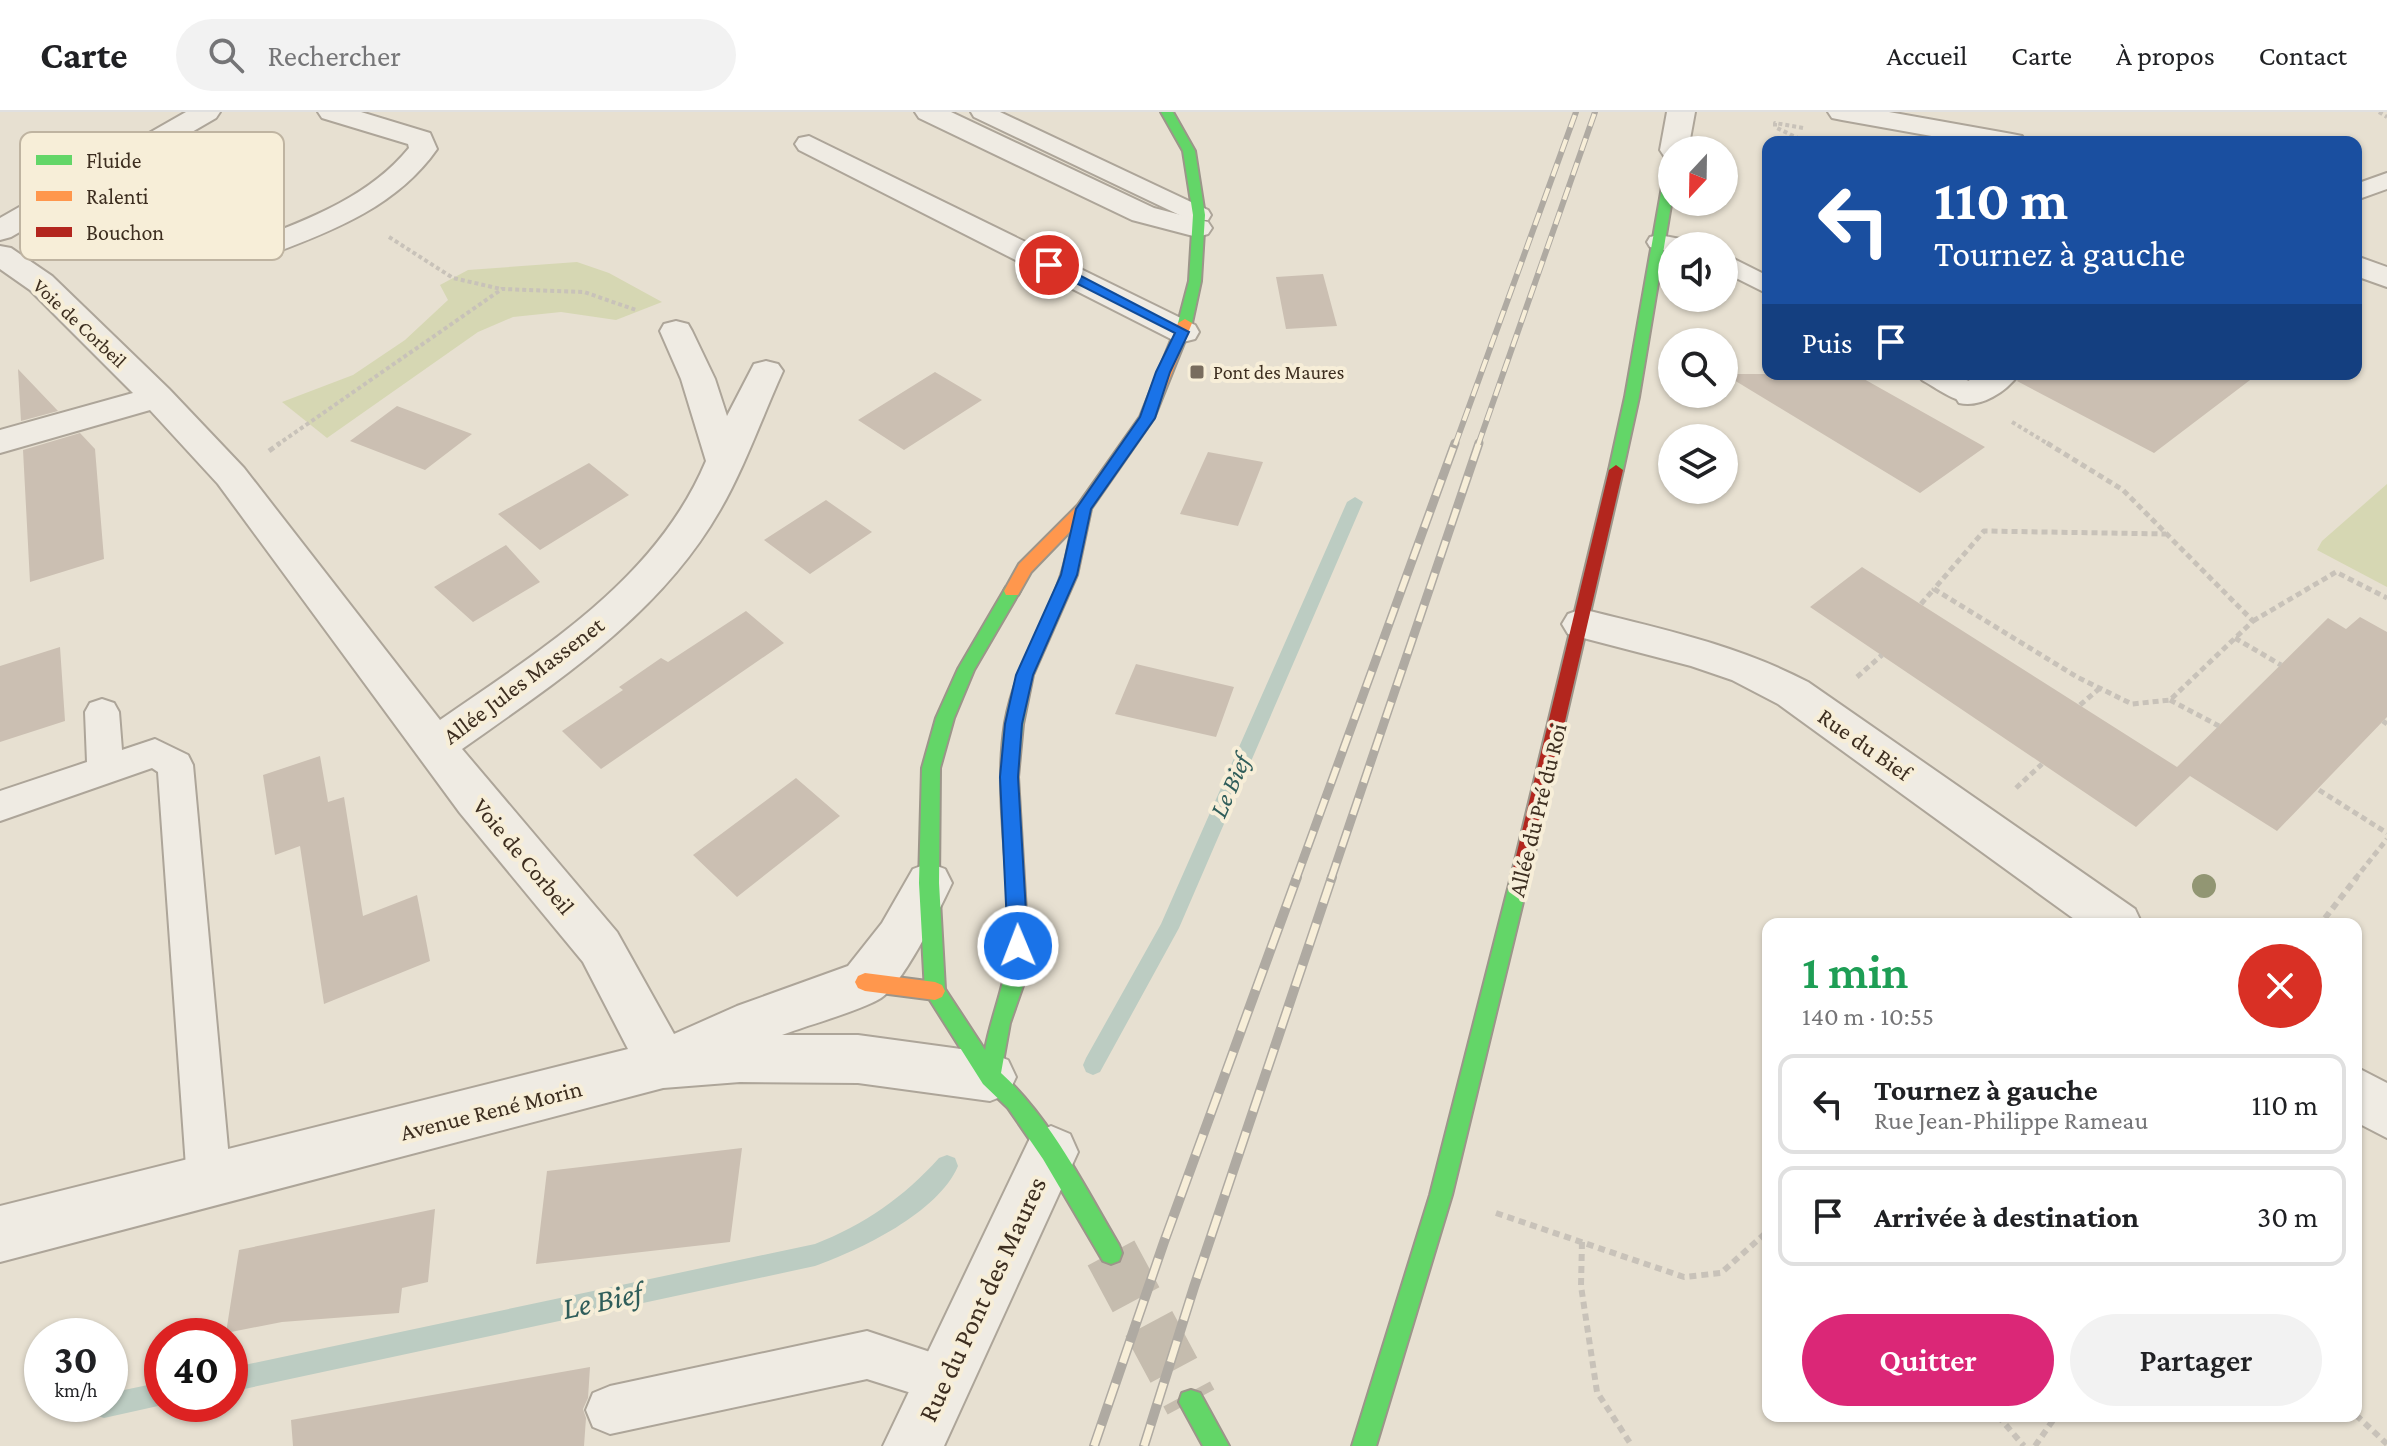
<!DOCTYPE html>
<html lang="fr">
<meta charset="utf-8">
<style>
body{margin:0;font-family:"Crimson Pro",serif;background:#f2f2f2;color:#202124;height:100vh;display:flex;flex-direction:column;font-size:30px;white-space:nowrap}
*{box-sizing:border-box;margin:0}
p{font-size:26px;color:#757577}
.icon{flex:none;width:44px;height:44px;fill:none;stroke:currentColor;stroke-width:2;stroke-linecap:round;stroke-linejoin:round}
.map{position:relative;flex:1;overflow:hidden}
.sheet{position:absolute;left:1762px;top:806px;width:600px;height:504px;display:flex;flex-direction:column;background:#fff;border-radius:16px;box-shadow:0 2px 6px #0004}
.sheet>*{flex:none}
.guide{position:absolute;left:1762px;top:24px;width:600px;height:244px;border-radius:16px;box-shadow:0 2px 6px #0004;background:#1a4fa0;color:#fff;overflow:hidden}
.needle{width:52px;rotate:202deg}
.tools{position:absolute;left:1658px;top:24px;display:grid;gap:16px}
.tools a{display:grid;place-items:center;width:80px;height:80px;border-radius:50%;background:#fff;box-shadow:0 2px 6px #0004;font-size:40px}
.speed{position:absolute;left:24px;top:1206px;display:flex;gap:16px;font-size:40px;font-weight:700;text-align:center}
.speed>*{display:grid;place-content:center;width:104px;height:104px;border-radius:50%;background:#fff;box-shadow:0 2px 6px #0004;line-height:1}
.speed small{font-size:20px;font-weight:400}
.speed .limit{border:12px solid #d22;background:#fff;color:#111}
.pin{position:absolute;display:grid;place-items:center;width:68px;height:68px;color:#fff;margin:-34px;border:4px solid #fff;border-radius:50%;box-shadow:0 2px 8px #0007}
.me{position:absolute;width:88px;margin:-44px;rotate:359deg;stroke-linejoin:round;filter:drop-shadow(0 0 6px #0008)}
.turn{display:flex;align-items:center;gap:28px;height:168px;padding:0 40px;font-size:36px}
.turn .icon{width:104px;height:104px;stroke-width:2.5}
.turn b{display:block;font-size:56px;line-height:68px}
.then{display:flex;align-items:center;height:76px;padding:0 40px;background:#0003;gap:16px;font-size:30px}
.round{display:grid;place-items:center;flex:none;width:84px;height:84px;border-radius:42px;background:#f2f2f2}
.summary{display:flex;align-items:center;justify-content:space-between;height:136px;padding:0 40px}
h1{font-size:48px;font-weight:600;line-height:60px;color:#1e9e55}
.button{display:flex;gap:16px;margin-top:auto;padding:16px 40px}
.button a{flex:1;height:92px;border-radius:48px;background:#db2777;color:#fff;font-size:32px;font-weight:600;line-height:92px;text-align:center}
.button a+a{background:#f2f2f2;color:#202124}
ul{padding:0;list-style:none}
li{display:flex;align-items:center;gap:24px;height:100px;margin:0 16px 12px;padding:0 24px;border:4px solid #e0e0e0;border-radius:16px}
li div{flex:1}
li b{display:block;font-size:30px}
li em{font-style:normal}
header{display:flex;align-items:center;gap:48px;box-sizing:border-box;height:112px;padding:0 40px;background:#fff;border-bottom:2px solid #e0e0e0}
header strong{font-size:38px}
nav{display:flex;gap:44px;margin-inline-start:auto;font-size:28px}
.search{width:560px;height:72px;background:#f2f2f2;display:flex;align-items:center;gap:20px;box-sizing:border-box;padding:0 28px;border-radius:44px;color:#757577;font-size:30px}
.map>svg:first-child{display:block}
</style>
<header>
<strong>Carte</strong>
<div class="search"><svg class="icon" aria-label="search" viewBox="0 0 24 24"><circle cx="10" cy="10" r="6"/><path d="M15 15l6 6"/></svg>Rechercher</div>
<nav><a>Accueil</a><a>Carte</a><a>À propos</a><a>Contact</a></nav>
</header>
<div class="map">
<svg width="2387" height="1334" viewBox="0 0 2387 1334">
<rect width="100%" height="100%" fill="#e7e0d1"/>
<path fill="#d6d7b3" d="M 577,150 L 609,161 L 662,190 L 616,208 L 561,200 L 513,205 L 478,220 L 327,326 L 282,290 L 353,263 L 405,228 L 448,188 L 440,173 L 468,158 Z
M 2387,372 L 2387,475 L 2317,438 L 2322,429 Z"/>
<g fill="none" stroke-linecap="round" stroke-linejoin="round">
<path fill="#bcccc2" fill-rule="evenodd" d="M 1355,385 L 1363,390 L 1179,816 L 1100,960 L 1093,963 L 1086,960 L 1083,953 L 1086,946 L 1161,812 L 1347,390 Z
M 947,1043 L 955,1046 L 958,1054 C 938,1101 860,1138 815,1154 L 230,1280 L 230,1256 L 815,1132 C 864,1113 904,1085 939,1046 Z
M 162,1270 L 162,1292 L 167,1292 L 104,1306 L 95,1303 L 93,1292 L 110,1292 L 110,1281 Z"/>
</g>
<path fill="#cbbfb2" d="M 1323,162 L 1337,214 L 1286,217 L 1276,165 Z
M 18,257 L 58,299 L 21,309 Z
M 935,260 L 982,288 L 904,338 L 858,308 Z
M 1724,262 L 1855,262 L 1985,335 L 1920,381 Z
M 2022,262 L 2258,262 L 2154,341 L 2017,269 Z
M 397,294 L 472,322 L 425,358 L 350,329 Z
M 80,321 L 95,337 L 104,447 L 30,470 L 23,338 Z
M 1208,340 L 1263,350 L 1238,414 L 1180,402 Z
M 589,351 L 629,383 L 540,438 L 498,402 Z
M 826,388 L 872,420 L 810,462 L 764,428 Z
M 506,433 L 540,470 L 473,510 L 434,475 Z
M 1862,455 L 2177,655 L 2328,506 L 2346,517 L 2360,505 L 2387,520 L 2387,605 L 2277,719 L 2190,664 L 2136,715 L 1810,495 Z
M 746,499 L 784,531 L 601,657 L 562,619 L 623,578 L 619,575 L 661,546 L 668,550 Z
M 60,535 L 65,609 L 0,630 L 0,554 Z
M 1136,552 L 1234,575 L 1216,625 L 1115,602 Z
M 320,644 L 328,690 L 344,685 L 363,804 L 417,783 L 430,849 L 324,892 L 300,734 L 275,743 L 263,663 Z
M 796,666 L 840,704 L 737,785 L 693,743 Z
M 742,1036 L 730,1130 L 536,1152 L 547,1059 Z
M 435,1097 L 428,1170 L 402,1176 L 399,1201 L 282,1210 L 226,1221 L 239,1138 Z
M 590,1255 L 588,1286 L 583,1297 L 586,1306 L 584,1334 L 293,1334 L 291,1308 Z"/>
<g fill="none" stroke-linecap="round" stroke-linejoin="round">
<path stroke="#c5bcae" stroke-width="53" stroke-dasharray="53 27" stroke-linecap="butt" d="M 1111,1141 L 1191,1290"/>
<defs>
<path id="lane" d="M 971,0 L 1000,0 L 1208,98 L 1211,103 L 1208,108 L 1190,108 L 974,5 Z
M 2387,61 L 2387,77 L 2356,88 L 2356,72 Z
M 1659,123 L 1691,129 L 1695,134 L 1672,134 L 1672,140 L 1650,135 L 1647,130 L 1650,125 Z
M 1724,142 L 1768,164 L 1768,182 L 1724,160 Z
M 1918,262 C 1942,262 1970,261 1985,283 L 1981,289 C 1960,295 1940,278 1922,268 Z
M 102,587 L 114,591 L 119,600 L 122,638 L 155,627 L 188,643 L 193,653 L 231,1069 L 225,1084 L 209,1091 L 193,1084 L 187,1069 L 158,660 L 152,656 L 0,709 L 0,679 L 87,650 L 85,600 L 90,591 Z
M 867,1219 L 960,1250 L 967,1267 L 960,1284 L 943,1291 L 867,1267 L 610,1322 L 593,1315 L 586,1298 L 593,1281 L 610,1274 Z"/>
<path id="street" d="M 186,0 L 220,0 L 216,6 L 11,125 L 0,128 L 0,106 Z
M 318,0 L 361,0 L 430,21 L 437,37 C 398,93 335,118 274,141 L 263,144 L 252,141 L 248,135 L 252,129 C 309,107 369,85 409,36 L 408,32 L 322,6 Z
M 915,0 L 951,0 L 1154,96 L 1208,110 L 1212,116 L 1208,122 L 1197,125 L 1132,108 L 919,6 Z
M 1667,0 L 1695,0 L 1688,38 L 1672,38 L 1672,46 L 1664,44 L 1660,38 Z
M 1828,0 L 1889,0 L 2012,22 L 2022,24 L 2026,30 L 1965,30 L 1842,8 L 1832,6 Z
M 809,24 L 1195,213 L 1199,220 L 1195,227 L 1183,230 L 1171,227 L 799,38 L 795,32 L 799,26 Z
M 0,134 L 11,136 L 52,164 L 169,277 L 244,356 L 440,608 C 542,537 656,468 706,349 L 681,267 L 660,219 L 664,212 L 676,209 L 688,212 L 692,219 L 715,267 L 727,304 L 754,252 L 766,249 L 778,252 L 783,259 C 763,303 744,357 720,398 C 660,503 558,569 462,637 L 617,820 L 674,922 L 737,894 L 848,854 L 882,811 L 913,757 L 929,751 L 945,757 L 952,771 C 940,797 903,872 881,886 C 860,899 808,913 782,923 L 858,923 L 990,941 L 1008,948 L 1016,965 L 1008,982 L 990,989 L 858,971 L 740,970 L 663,976 L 0,1150 L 0,1094 L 628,937 L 583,850 L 460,701 L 218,372 L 150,298 L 0,341 L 0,318 L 133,281 L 30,178 L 0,157 Z
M 2356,144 L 2387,155 L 2387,175 L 2356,164 Z
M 1979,262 L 2019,262 C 2006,280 1981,296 1959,291 L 1954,283 L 1959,275 Z
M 1582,497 C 1661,517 1735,532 1808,570 L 2135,797 L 2142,812 L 2081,812 L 1778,592 L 1732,568 L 1691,554 L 1568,522 L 1562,512 L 1568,502 Z
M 2356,955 L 2387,971 L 2387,1026 L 2356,1010 Z
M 1051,1014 L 1070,1022 L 1078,1040 L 944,1334 L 883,1334 L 1032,1022 Z"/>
<path id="fast" d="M 1161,0 L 1173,0 L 1195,39 L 1205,103 L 1201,169 L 1192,211 L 1185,215 L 1178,211 L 1189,169 L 1193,103 L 1183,39 Z
M 1672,48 L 1672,87 L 1639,285 L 1623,358 L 1616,363 L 1609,358 L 1625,285 L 1666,52 Z
M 1083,392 L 1091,397 L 1077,463 L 1033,563 L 1023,612 L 1018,665 L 1028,834 L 1025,868 L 1010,911 L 1001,961 C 1052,1008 1084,1074 1119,1133 L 1122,1141 L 1119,1149 L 1111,1152 L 1103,1149 L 1043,1047 L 1008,996 L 983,972 L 928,885 L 925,879 L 919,771 L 922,656 L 936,606 L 958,557 L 1006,475 L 1018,475 L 1020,479 L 974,558 L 954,606 L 940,656 L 939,771 L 945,877 L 985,938 C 991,904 1006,873 1008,837 C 1012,762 993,687 1005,611 C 1015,554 1044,515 1061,463 C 1068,442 1071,419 1075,397 Z
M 1521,753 L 1528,755 L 1530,761 L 1452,1083 L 1376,1334 L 1352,1334 L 1430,1083 L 1512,761 L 1514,755 Z
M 1191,1278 L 1200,1281 L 1229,1334 L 1203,1334 L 1179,1290 L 1182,1281 Z"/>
<path id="slow" d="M 1185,207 L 1192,211 L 1154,306 L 1088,401 L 1031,460 L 1018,483 L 1006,483 L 1004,479 L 1019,452 L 1078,393 L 1140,305 L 1178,211 Z
M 865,861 L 935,870 L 942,873 L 945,879 L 942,885 L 935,888 L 865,879 L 858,876 L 855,870 L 858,864 Z"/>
<path id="jam" d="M 1616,353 L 1623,358 L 1530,761 L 1528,767 L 1521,769 L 1514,767 L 1512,761 L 1609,358 Z"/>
</defs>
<use href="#lane" stroke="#ada599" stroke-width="4"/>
<use href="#street" stroke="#ada599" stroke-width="4"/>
<use href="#fast" stroke="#9c958a" stroke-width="4"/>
<use href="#slow" stroke="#9c958a" stroke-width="4"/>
<use href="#jam" stroke="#9c958a" stroke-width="4"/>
<path stroke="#c8c2b9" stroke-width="4" stroke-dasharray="4 3" stroke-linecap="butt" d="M 2379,0 L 2387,5
M 1803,16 L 1775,11 L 1775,15 L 1806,30
M 389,125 L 453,166 L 501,177
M 1863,266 L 1869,262
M 2012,310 L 2050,333
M 277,333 L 502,177 L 584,180 L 636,198"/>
<path stroke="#c8c2b9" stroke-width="5" stroke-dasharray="6 4" stroke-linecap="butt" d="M 2047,331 L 2123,378 L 2253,509 L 2170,588 L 2132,592 L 2077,565 L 1934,477 L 1984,419 L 2166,422
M 269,339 L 280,331
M 1921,492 L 1934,477
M 2253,509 L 2336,460 L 2387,486
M 2235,526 L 2281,553
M 1857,565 L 1882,543
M 2170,588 L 2219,614
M 2080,593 L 2100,576
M 2383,609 L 2387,612
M 2016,676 L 2042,652
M 2319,678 L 2387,721
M 2355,767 L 2387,727"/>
<path stroke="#c8c2b9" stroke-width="6" stroke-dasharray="7 5" stroke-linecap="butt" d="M 2325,806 L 2357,765
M 1496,1101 L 1684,1165 L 1721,1161 L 1768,1119
M 1582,1130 L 1581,1174 L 1597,1280 L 1632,1334
M 2356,1303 L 2387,1332
M 1998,1304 L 2024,1334
M 2035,1334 L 2056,1304"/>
<use href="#lane" fill="#efebe3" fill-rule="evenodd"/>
<use href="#street" fill="#efebe3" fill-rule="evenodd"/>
<use href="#fast" fill="#63d668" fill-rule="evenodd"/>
<use href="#slow" fill="#ff974d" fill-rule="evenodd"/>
<use href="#jam" fill="#b3261e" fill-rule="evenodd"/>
<defs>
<path id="rail-far2" d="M 1455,333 L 1576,0
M 1478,333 L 1595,0"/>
<path id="rail-far1" d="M 1296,767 L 1455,331
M 1331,767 L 1479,331"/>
<path id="rail" d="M 1094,1334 L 1164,1130 L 1297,765
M 1144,1334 L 1194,1175 L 1332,765"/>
</defs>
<use href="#rail-far2" stroke="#afaaa2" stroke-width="6"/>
<use href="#rail-far1" stroke="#afaaa2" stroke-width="9"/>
<use href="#rail" stroke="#afaaa2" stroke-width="10"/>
<use href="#rail-far2" stroke="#f7eed8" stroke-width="4" stroke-dasharray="13" stroke-linecap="butt"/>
<use href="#rail-far1" stroke="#f7eed8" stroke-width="6" stroke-dasharray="17" stroke-linecap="butt"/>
<use href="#rail" stroke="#f7eed8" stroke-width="7" stroke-dasharray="22" stroke-linecap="butt"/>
</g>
<circle fill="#929673" cx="2204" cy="774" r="12"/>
<path fill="#1a73e8" stroke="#114b97" stroke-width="2" d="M 1044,150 L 1054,150 L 1189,220 L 1170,260 L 1155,306 L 1091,397 L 1077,463 L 1033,563 L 1022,612 L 1018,665 L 1028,834 L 1025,840 L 1018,843 L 1011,840 L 1008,834 L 1000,665 L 1005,612 L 1016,563 L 1061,463 L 1076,397 L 1140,305 L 1156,260 L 1175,221 L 1044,155 Z"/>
<rect fill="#786c5e" stroke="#f7eed8" stroke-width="3" x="1189" y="252" width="16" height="16" rx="4"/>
<g text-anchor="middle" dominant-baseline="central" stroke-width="8" stroke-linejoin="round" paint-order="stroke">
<g font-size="20" fill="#3d2e20" stroke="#f7eed8">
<text transform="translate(80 211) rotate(43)">Voie de Corbeil</text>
</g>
<g font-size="20" fill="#3d2e20" stroke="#f7eed8" text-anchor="start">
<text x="1213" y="260">Pont des Maures</text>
</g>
<g font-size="24" fill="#3d2e20" stroke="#f7eed8">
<text transform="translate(523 568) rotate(-37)">Allée Jules Massenet</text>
<text transform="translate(1865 632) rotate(35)">Rue du Bief</text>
<text transform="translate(1537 698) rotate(-76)">Allée du Pré du Roi</text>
<text transform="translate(524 744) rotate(50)">Voie de Corbeil</text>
<text transform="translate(491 998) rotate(-14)">Avenue René Morin</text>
</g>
<g font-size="26" font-style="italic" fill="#2f5d5a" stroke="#f7eed8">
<text transform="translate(1230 674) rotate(-66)">Le Bief</text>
</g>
<g font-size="28" fill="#3d2e20" stroke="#f7eed8">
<text transform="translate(982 1187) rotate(-65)">Rue du Pont des Maures</text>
</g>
<g font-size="32" font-style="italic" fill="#2f5d5a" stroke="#f7eed8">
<text transform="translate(602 1188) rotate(-12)">Le Bief</text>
</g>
</g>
<rect x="20" y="20" width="264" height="128" rx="12" fill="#f7eed8" stroke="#bfb4a1" stroke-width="2"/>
<rect x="36" y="43" width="36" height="10" fill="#63d668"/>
<rect x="36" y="79" width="36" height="10" fill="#ff974d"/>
<rect x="36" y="115" width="36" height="10" fill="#b3261e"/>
<g font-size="22" fill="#3d2e20">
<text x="86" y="56">Fluide</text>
<text x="86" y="92">Ralenti</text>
<text x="86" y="128">Bouchon</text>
</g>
</svg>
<div class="tools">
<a><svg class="needle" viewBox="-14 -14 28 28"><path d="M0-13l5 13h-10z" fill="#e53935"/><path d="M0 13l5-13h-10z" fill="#757577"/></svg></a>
<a><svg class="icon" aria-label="sound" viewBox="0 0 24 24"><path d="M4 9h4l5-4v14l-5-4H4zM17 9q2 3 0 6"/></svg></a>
<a><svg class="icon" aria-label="search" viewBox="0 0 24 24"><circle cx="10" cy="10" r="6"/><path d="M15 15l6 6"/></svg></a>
<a><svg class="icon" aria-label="layers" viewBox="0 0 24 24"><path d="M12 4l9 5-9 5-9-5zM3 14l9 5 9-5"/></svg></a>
</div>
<div class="speed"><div>30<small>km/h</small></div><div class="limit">40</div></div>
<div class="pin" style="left:1049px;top:153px;background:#d93025"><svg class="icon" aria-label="arrive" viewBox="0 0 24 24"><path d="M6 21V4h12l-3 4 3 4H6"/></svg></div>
<svg class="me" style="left:1018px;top:834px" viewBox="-20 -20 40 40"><circle r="17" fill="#1a73e8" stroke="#fff" stroke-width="3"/><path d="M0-11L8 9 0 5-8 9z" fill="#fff"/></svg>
<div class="guide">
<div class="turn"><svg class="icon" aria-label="left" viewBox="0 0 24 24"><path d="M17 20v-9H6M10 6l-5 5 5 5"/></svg><div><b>110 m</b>Tournez à gauche</div></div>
<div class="then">Puis<svg class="icon" aria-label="arrive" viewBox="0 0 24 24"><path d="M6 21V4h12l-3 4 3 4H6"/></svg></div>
</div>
<section class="sheet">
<div class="summary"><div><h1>1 min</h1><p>140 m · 10:55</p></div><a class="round" style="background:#d93025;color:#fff"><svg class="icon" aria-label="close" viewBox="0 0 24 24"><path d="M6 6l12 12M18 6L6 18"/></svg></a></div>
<ul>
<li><svg class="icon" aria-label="left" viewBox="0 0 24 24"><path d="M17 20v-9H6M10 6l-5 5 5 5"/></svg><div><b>Tournez à gauche</b><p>Rue Jean-Philippe Rameau</p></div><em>110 m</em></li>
<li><svg class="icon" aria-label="arrive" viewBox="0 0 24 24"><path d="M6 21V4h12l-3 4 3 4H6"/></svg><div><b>Arrivée à destination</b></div><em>30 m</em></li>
</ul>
<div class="button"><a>Quitter</a><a>Partager</a></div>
</section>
</div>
